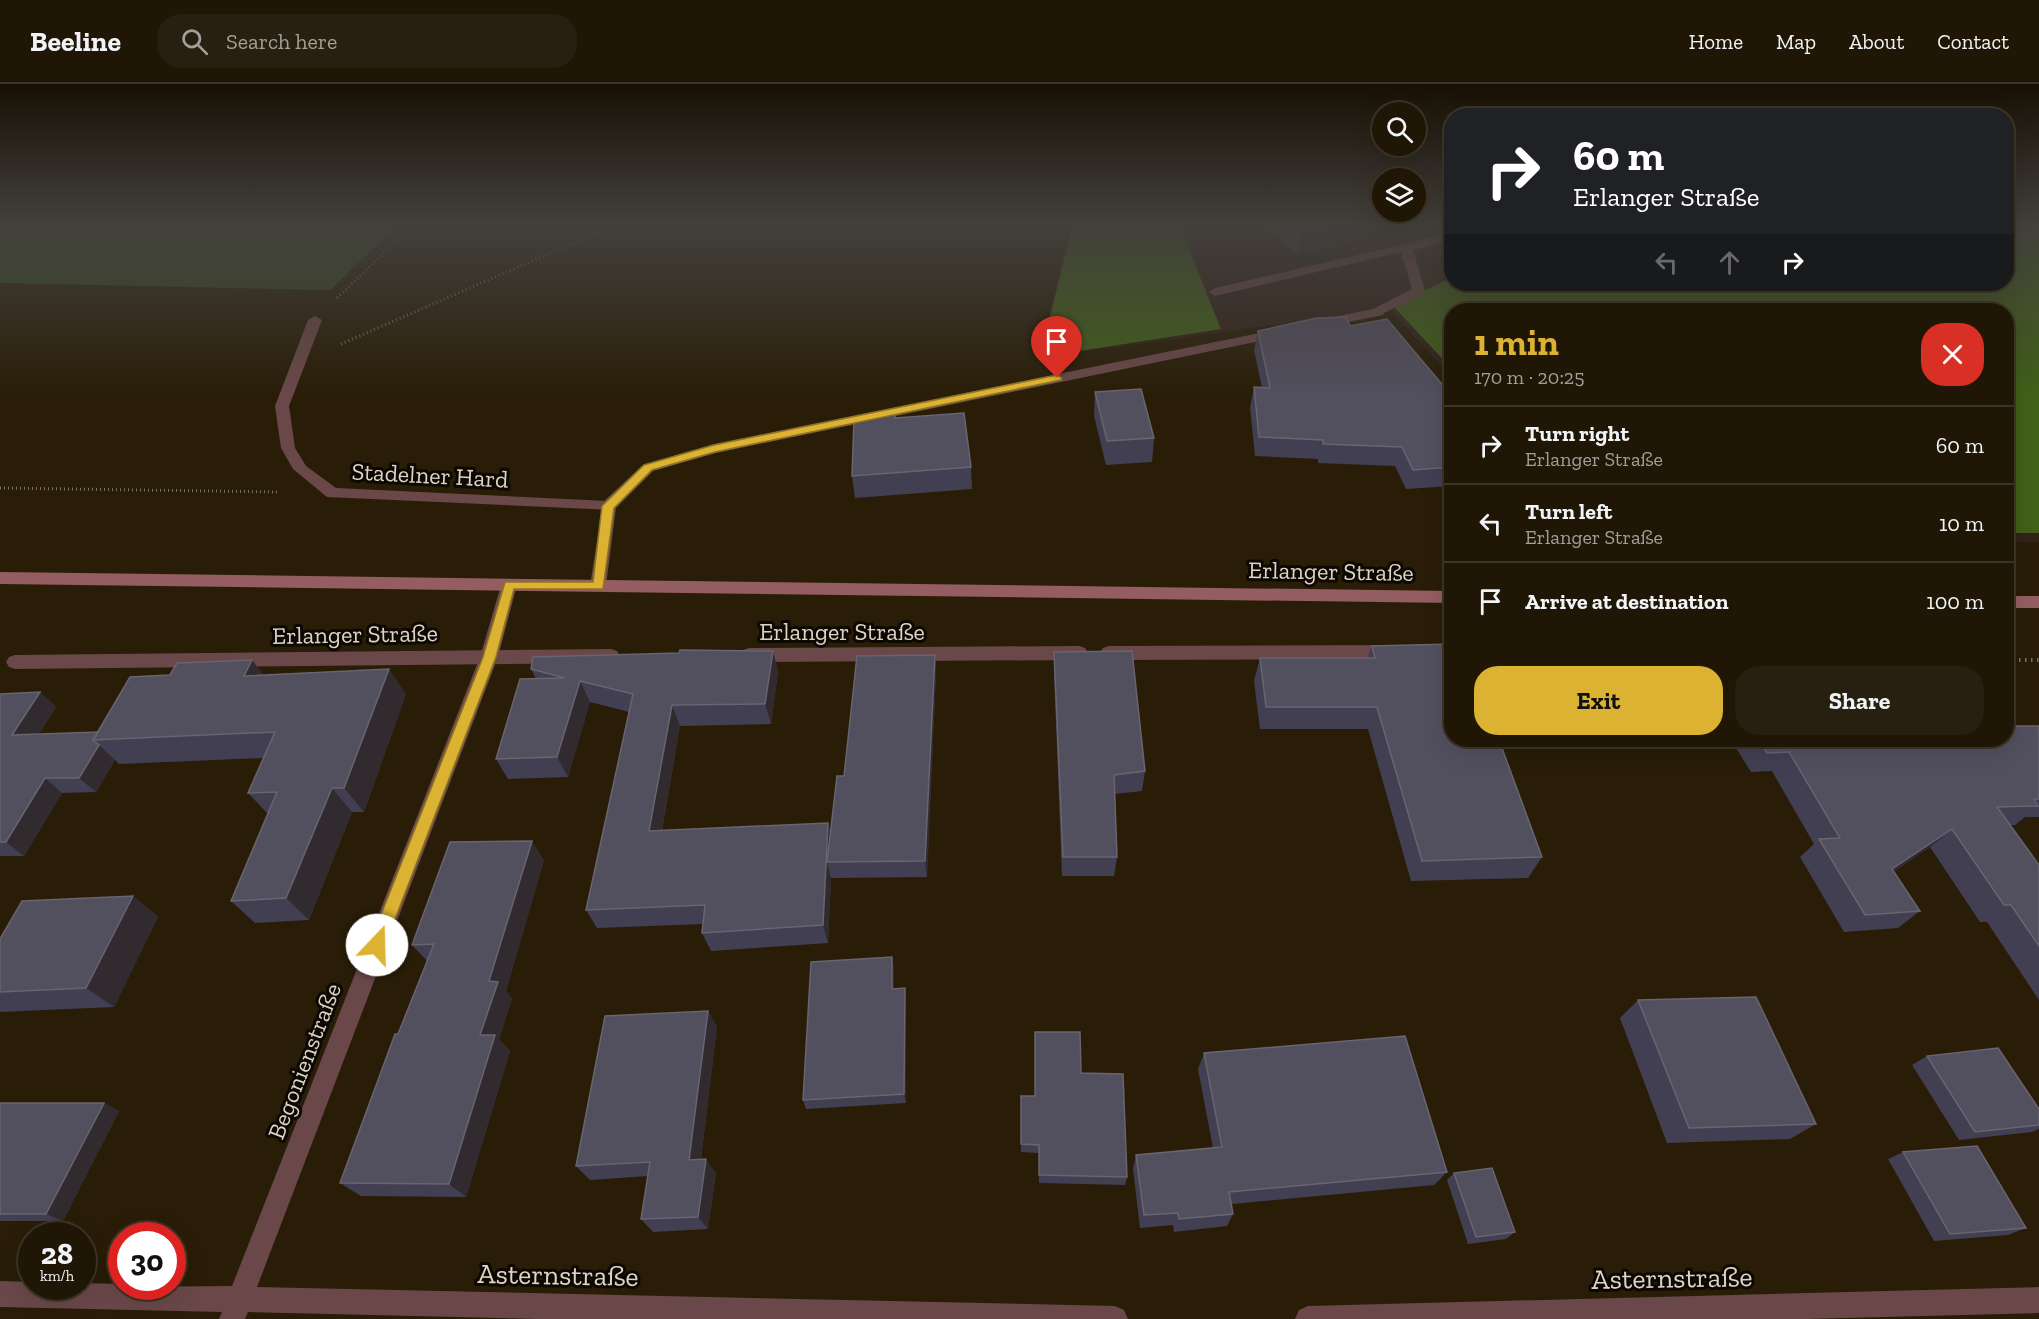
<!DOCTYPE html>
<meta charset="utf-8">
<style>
body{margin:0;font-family:"Zilla Slab",serif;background:#271f0f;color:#f1f3f6;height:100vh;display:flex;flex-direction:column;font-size:22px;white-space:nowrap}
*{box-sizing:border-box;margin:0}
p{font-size:20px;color:#a19f9a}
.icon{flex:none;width:33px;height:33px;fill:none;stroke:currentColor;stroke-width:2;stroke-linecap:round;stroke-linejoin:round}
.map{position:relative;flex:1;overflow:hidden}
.side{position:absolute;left:1444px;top:219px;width:570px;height:444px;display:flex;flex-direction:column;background:#1f1605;border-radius:24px;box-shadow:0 6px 24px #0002,0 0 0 2px #3c3527}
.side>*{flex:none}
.top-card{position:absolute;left:1444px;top:24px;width:570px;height:183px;border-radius:24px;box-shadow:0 6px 24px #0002,0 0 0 2px #3c3527;background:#202124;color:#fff;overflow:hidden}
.fabs{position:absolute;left:1372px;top:18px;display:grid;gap:12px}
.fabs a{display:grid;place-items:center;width:54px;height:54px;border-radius:50%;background:#1f1605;box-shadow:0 6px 24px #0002,0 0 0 2px #3c3527;font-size:30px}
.speed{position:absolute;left:18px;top:1138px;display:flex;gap:12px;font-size:30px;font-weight:700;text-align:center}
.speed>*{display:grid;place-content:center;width:78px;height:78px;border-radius:50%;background:#1f1605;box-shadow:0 6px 24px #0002,0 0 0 2px #3c3527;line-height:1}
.speed small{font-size:15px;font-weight:400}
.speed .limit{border:9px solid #d22;background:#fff;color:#111}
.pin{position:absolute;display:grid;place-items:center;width:51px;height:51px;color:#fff;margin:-62px -26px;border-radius:50% 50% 50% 0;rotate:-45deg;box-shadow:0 0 6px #0007}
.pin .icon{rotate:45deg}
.me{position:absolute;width:66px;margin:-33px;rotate:21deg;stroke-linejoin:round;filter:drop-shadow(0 0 4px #0008)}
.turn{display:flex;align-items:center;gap:21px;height:126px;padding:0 30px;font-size:27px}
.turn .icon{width:78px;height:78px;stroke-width:2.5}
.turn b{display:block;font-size:42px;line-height:51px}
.lanes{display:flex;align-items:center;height:57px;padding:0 30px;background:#0003;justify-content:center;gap:30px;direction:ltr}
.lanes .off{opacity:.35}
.round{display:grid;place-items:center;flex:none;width:63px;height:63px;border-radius:24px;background:#271f0f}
.overview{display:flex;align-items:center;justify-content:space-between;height:102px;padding:0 30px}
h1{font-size:36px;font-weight:800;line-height:45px;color:#dcb233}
.action{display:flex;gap:12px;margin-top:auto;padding:12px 30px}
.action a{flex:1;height:69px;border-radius:24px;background:#dcb233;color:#111;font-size:24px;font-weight:800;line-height:69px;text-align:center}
.action a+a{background:#271f0f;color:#f1f3f6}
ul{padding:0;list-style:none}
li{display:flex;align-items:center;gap:18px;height:78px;padding:0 30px;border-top:2px solid #3c3527}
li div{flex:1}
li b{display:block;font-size:22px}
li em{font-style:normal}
header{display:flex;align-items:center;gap:36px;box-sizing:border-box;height:84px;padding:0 30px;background:#1f1605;border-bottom:2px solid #3c3527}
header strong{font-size:28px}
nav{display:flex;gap:33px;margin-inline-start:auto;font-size:21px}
.search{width:420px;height:54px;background:#271f0f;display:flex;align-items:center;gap:15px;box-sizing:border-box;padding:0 21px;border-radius:24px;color:#a19f9a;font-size:22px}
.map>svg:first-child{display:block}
</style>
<header>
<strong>Beeline</strong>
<div class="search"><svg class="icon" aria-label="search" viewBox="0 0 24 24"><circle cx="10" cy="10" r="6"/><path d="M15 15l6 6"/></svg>Search here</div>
<nav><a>Home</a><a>Map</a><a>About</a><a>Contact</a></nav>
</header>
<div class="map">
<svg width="2039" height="1235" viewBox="0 0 2039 1235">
<rect width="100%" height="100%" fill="#291d07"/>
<path fill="#33221a" d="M 1071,140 L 1452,140 L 1452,200 L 2007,200 L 2007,140 L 2039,140 L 2039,458 L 2007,458 L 2007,226 L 1452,226 L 1452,293 L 1389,225 L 1038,274 Z"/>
<path fill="#364822" d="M 0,140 L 399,140 L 330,206 L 0,199 Z"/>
<path fill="#416018" d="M 1073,140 L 1179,140 L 1221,245 L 1040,273 Z
M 2007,140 L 2039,140 L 2039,449 L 2007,449 L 2007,226 L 1452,226 L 1452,285 L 1393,222 L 1452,193 L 1452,200 L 2007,200 Z"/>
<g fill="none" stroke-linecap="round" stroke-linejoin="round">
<path stroke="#7a705e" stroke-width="3" stroke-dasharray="1 3" stroke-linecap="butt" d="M 337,214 L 414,140
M 341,260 L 617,140
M 0,404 L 278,408"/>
<path stroke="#7a705e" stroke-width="4" stroke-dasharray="1.5 4.5" stroke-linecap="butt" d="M 2007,576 L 2039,576"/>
<path fill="#6a4849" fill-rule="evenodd" d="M 1452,149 L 1452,157 L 1413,166 L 1425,207 L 1423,210 L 1378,232 L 1372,228 L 1373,225 L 1412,205 L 1401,168 L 1215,212 L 1209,208 L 1215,204 Z
M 315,232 L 322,236 L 289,322 L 295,364 L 306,382 L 336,404 L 608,417 L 616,422 L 613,426 L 327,413 L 293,385 L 281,364 L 275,322 L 308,236 Z
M 1394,561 L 1400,563 L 1403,568 L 1400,573 L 1394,575 L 1109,576 L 1103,574 L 1100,569 L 1103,564 L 1109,562 Z
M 1079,562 L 1085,564 L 1088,569 L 1085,574 L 1079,576 L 749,578 L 743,576 L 740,571 L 743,566 L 749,564 Z
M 611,565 L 617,567 L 620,572 L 617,577 L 611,579 L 15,585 L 9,583 L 6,578 L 9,573 L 15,571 Z"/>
<path fill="#6a4849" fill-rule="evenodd" d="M 1378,224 L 1384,228 L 1383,231 L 1324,243 L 1317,239 L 1324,235 Z
M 1279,245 L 1284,246 L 1286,249 L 1284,252 L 716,369 L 653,387 L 616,424 L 606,502 L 604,506 L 592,506 L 590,502 L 603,418 L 643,381 L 714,360 Z
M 509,495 L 515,497 L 517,501 L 498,573 L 257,1203 L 1115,1222 L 1124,1226 L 1128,1235 L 539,1235 L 248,1228 L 245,1235 L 219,1235 L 222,1228 L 0,1223 L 0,1197 L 32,1198 L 32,1203 L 82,1203 L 82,1199 L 122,1200 L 122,1203 L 232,1202 L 480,573 L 501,501 L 503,497 Z
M 2039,1203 L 2039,1229 L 1805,1235 L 1295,1235 L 1299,1226 L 1308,1222 Z"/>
<path fill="#945d61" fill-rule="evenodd" d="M 0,488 L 1452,507 L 1452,519 L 0,500 Z
M 2007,512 L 2039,512 L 2039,524 L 2007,524 Z"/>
</g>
<path fill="#423f53" d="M 1263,140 L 1361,140 L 1357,158 L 1297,170 Z
M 1350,242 L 1452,312 L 1452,402 L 1406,405 L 1395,382 L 1318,379 L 1318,375 L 1255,372 L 1250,323 L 1254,303 L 1262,304 L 1254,266 L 1258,247 Z
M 1095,308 L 1154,354 L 1152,378 L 1106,381 L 1094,332 Z
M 895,334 L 971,383 L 972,405 L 855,414 L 852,392 Z
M 1372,562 L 1452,656 L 1653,656 L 1649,660 L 1502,665 L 1542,773 L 1528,794 L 1411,797 L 1368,645 L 1260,645 L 1254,597 L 1260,574 L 1367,574 Z
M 773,567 L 778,588 L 771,640 L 680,642 L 662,746 L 828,739 L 831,749 L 844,692 L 935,571 L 936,588 L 927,793 L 831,794 L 828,859 L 711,867 L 702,849 L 703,840 L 597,844 L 586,826 L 629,628 L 590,618 L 568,693 L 508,695 L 496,675 L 536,595 L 531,585 Z
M 1054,568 L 1145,687 L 1142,707 L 1114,710 L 1117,773 L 1114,792 L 1062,792 L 1054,589 Z
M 264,591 L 406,610 L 364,728 L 352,728 L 309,836 L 255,839 L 231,817 L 268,730 L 248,709 L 264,674 L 119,680 L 115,676 L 96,708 L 62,709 L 24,772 L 0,772 L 0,610 L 40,608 L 56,623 L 39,650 L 98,648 Z
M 2039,642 L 2039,733 L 2025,733 L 2015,741 L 2010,741 L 2039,781 L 2039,916 L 1987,838 L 1980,838 L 1930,763 L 1893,788 L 1920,827 L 1898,844 L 1844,848 L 1800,773 L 1814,760 L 1772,687 L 1751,688 L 1731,656 L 2007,656 Z
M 544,776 L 506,907 L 512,915 L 499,955 L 510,967 L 466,1113 L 361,1112 L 340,1099 L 398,950 L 427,877 L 412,861 Z
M 133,812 L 158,833 L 114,923 L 0,928 L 0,855 Z
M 894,883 L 894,905 L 905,904 L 906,914 L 906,1019 L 806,1025 L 803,1016 Z
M 1638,916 L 1816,1040 L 1790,1055 L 1667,1059 L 1620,934 Z
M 708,927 L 717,943 L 701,1075 L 716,1089 L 708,1145 L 653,1148 L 641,1135 L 648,1092 L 590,1096 L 576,1082 Z
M 1204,969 L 1447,1088 L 1434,1101 L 1232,1120 L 1233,1130 L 1227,1142 L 1174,1148 L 1173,1141 L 1140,1144 L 1133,1085 L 1136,1071 L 1213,1064 L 1198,985 Z
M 1927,972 L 2039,1025 L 2039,1045 L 2032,1048 L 1959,1056 L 1912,981 Z
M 1081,989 L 1127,1093 L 1125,1101 L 1039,1099 L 1039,1069 L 1021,1068 L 1021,1012 L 1035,1012 Z
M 0,1019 L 104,1019 L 119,1027 L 63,1137 L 0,1137 Z
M 1903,1068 L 2026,1144 L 2008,1151 L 1934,1157 L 1888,1075 Z
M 1454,1089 L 1515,1148 L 1506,1155 L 1468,1160 L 1447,1096 Z"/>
<path fill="#312b2f" d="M 1339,140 L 1361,140 L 1357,158 L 1297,170 L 1302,147 Z
M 773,567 L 778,588 L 771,640 L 765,620 Z
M 935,571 L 936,588 L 927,793 L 925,777 Z
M 252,576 L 272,602 L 244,592 Z
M 389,585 L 406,610 L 364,728 L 344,704 Z
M 580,597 L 590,618 L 568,693 L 557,673 Z
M 40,608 L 56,623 L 29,666 L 12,651 Z
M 672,621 L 680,642 L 658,766 L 649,747 Z
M 99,661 L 115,676 L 96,708 L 79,694 Z
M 45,694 L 62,709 L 24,772 L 6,758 Z
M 332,704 L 352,728 L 309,836 L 286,814 Z
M 828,739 L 833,758 L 827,778 L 831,794 L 828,859 L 823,841 Z
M 1952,745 L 1930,763 L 1871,803 L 1892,785 Z
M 532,757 L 544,776 L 506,907 L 512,915 L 499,955 L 510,967 L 466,1113 L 449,1100 L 480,951 L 489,897 Z
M 133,812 L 158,833 L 114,923 L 86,904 Z
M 892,873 L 894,883 L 894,915 L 892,905 Z
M 905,904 L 906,914 L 906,1019 L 904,1010 Z
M 708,927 L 717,943 L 699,1089 L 689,1076 Z
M 104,1019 L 119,1027 L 63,1137 L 46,1130 Z
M 706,1075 L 716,1089 L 708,1145 L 698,1133 Z"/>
<path fill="#524f5f" stroke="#686470" stroke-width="1.5" d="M 1293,140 L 1339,140 L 1302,147 Z
M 1346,233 L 1350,242 L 1387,235 L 1452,312 L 1452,318 L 1449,318 L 1452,324 L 1452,383 L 1413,386 L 1402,363 L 1323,360 L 1323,356 L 1259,353 L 1254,303 L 1270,304 L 1258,247 L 1317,234 Z
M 1141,305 L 1154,354 L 1107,357 L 1095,308 Z
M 895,327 L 895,334 L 964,329 L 971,383 L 852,392 L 854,335 Z
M 1452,560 L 1452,656 L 1499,656 L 1542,773 L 1422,777 L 1377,623 L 1266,623 L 1260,574 L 1375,574 L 1372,562 Z
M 680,566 L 773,567 L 765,620 L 672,621 L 649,747 L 828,739 L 823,841 L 702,849 L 705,821 L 586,826 L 633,610 L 580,597 L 557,673 L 496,675 L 520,595 L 565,594 L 531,585 L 533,573 L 679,569 Z
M 1132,567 L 1145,687 L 1114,691 L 1117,773 L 1063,773 L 1054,568 Z
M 935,571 L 925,777 L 827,778 L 837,692 L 844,692 L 857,572 Z
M 252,576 L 244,592 L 389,585 L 344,704 L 332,704 L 286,814 L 231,817 L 277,708 L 248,709 L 275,648 L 93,656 L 130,593 L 170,591 L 177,579 Z
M 40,608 L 12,651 L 98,648 L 93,656 L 99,661 L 79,694 L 45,694 L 6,758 L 0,758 L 0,610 Z
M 2007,642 L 2039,642 L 2039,715 L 2034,715 L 2038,722 L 1997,723 L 2039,781 L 2039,862 L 2011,821 L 2004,821 L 1952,745 L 1892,785 L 1920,827 L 1865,831 L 1819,755 L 1840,754 L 1789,668 L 1767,669 L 1759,656 L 2007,656 Z
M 532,757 L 489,897 L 498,898 L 480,951 L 495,951 L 449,1100 L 340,1099 L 395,950 L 398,950 L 434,860 L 412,861 L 450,758 Z
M 133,812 L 86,904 L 0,908 L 0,855 L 22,817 Z
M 892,873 L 892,905 L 905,904 L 904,1010 L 803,1016 L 811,878 Z
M 1756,913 L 1816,1040 L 1689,1044 L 1638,916 Z
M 708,927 L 689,1076 L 706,1075 L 698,1133 L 641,1135 L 650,1078 L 576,1082 L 605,932 Z
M 1035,948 L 1080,948 L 1081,989 L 1123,990 L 1127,1093 L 1039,1091 L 1039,1061 L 1021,1060 L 1021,1012 L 1035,1012 Z
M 1405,952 L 1447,1088 L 1229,1108 L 1233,1130 L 1179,1135 L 1178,1129 L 1144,1131 L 1136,1071 L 1222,1063 L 1204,969 Z
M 1998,964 L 2039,1025 L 2039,1041 L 1975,1048 L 1927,972 Z
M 0,1019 L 104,1019 L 46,1130 L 0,1130 Z
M 1977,1062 L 2026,1144 L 1950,1150 L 1903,1068 Z
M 1492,1084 L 1515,1148 L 1476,1153 L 1454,1089 Z"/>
<linearGradient id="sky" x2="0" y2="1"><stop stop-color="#171004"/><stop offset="0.45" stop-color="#43403c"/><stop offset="1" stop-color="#43403c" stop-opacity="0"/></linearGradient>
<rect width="2039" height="312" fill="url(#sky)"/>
<path fill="#dcb233" stroke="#8f7421" stroke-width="1.5" d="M 1057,291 L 1062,294 L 1061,296 L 715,368 L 652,386 L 614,424 L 603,505 L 514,505 L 496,573 L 385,861 L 382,866 L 377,868 L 371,866 L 369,861 L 483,573 L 505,498 L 593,498 L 602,422 L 644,381 L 714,361 Z"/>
<g text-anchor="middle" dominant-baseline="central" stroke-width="6" stroke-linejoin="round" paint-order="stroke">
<g font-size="24" fill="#dcd4c7" stroke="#0d0802">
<text transform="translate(430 391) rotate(3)">Stadelner Hard</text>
<text transform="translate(1331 487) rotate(1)">Erlanger Straße</text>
<text x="842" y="547">Erlanger Straße</text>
<text transform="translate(355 550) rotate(-1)">Erlanger Straße</text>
<text transform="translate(304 977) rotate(-69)">Begonienstraße</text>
</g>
<g font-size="28" fill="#dcd4c7" stroke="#0d0802">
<text transform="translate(558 1191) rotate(1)">Asternstraße</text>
<text transform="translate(1672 1194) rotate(-1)">Asternstraße</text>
</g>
</g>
</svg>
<div class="fabs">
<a><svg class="icon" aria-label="search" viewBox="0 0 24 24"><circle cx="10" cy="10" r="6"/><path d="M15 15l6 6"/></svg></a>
<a><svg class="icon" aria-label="layers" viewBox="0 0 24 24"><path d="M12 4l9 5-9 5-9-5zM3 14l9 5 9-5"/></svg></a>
</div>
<div class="speed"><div>28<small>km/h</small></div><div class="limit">30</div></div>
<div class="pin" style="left:1057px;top:294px;background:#d93025"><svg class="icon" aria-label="arrive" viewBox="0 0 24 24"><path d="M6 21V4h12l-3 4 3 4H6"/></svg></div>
<svg class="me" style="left:377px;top:861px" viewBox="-20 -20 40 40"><circle r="19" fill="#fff"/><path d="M0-13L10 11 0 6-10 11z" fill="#dcb233"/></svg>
<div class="top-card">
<div class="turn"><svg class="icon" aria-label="right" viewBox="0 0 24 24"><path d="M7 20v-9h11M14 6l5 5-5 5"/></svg><div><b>60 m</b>Erlanger Straße</div></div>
<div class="lanes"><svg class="icon off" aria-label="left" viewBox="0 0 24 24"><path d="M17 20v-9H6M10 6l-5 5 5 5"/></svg><svg class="icon off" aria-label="ahead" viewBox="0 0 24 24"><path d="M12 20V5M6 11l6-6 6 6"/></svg><svg class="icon" aria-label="right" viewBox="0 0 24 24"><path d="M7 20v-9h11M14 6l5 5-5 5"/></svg></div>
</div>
<section class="side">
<div class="overview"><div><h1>1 min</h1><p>170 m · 20:25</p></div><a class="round" style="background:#d93025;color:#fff"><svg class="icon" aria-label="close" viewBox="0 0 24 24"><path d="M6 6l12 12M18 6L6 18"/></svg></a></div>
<ul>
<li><svg class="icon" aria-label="right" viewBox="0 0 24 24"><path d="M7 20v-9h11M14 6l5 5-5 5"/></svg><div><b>Turn right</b><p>Erlanger Straße</p></div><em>60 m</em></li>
<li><svg class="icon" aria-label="left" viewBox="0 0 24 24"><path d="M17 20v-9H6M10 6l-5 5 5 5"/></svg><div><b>Turn left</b><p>Erlanger Straße</p></div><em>10 m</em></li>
<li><svg class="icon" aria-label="arrive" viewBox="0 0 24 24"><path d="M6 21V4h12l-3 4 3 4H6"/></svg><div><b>Arrive at destination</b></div><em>100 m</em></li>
</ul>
<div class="action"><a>Exit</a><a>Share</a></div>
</section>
</div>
